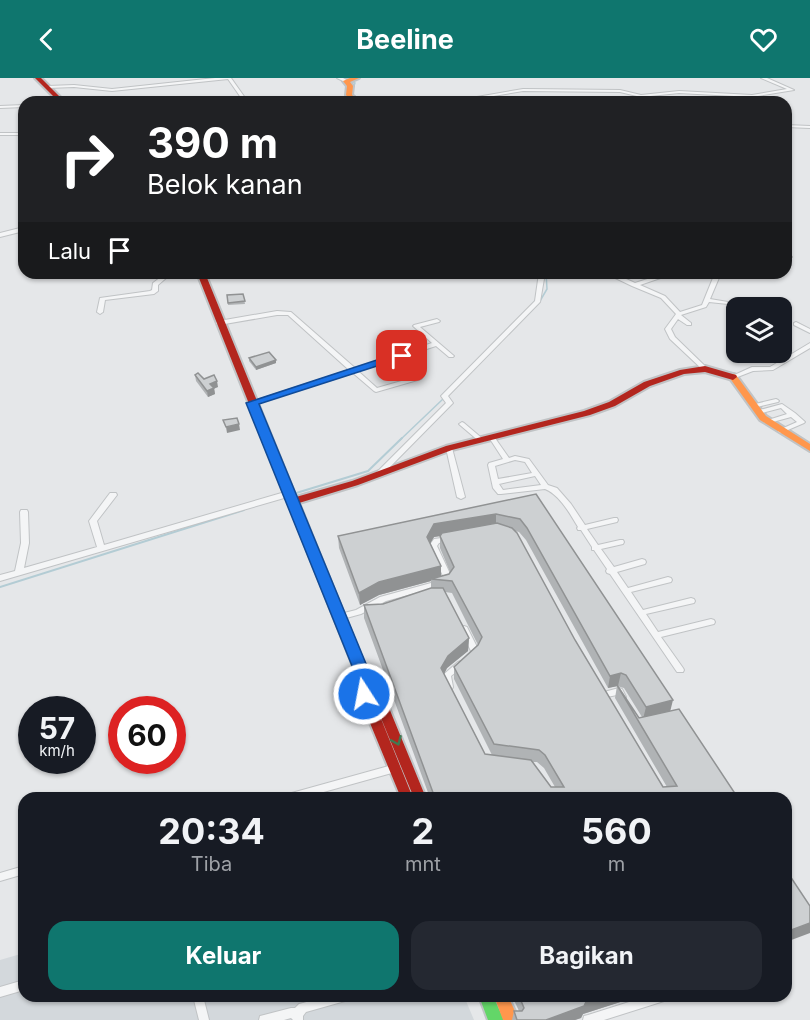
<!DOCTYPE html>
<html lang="id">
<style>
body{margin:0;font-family:Inter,sans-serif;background:#242831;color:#f1f3f6;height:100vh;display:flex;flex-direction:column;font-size:22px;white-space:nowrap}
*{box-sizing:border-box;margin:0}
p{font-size:20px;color:#9ea1a6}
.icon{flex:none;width:33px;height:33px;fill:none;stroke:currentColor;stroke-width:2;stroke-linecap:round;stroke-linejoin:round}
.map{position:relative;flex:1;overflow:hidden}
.sheet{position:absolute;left:18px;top:714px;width:774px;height:210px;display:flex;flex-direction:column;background:#171b24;border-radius:18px;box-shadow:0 2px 4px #0004}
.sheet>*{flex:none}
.hud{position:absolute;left:18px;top:18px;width:774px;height:183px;border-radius:18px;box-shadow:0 2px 4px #0004;background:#202124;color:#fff;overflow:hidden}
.buttons{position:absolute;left:726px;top:219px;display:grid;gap:12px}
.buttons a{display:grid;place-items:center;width:66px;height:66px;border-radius:12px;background:#171b24;box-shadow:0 2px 4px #0004;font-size:30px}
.speed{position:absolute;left:18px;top:618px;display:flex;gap:12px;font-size:30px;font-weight:700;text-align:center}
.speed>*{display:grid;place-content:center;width:78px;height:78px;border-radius:50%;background:#171b24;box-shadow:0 2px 4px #0004;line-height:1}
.speed small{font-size:15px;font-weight:400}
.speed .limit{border:9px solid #d22;background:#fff;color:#111}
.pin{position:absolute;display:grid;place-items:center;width:51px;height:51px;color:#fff;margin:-26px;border-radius:12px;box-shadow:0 3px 9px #0006}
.me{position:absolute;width:66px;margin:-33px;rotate:349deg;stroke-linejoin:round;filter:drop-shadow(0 0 4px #0008)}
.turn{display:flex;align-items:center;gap:21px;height:126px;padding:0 30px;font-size:27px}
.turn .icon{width:78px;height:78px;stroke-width:2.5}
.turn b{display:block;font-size:42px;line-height:51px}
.then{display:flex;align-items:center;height:57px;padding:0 30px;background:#0003;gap:12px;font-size:22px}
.eta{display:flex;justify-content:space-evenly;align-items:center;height:102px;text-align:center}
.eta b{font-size:36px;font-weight:700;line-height:42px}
.cta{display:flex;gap:12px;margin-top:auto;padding:12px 30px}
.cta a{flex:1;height:69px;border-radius:18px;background:#0f766e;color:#fff;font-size:24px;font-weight:700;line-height:69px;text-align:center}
.cta a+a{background:#242831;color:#f1f3f6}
header{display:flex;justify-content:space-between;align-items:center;height:78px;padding:0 30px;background:#0f766e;color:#fff;font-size:27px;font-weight:700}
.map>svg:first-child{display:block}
</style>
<header><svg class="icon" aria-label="back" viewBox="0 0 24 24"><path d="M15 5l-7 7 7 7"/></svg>Beeline<svg class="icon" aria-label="heart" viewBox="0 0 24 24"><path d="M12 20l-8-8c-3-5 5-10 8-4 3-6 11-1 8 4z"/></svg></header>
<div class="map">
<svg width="810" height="942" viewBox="0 0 810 942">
<rect width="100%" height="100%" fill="#e5e7e9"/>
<path fill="#d3d8dc" d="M 24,875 L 24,918 L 464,918 L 474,942 L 0,942 L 0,882 Z"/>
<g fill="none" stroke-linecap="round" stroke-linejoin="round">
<path stroke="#b3ccd4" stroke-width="1.5" d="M 347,0 L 355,5 L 351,16 L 365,24
M 540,223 L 547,211 L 546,195
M 400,362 L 443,321"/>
<path stroke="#b3ccd4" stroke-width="2" d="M 293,416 L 368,393 L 402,360
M 0,509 L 244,432"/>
<defs>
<path id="street" d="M 215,0 L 231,0 L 248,24 L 244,24 L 228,1 L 112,13 L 74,9 L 48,10 L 46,9 L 48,8 L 74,7 L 112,11 Z
M 337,0 L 343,0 L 348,3 L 345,4 Z
M 761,0 L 767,0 L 794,12 L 752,19 L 679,15 L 641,19 L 620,14 L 523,13 L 458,24 L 448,24 L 523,11 L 620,12 L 641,17 L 679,13 L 752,17 L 787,11 Z
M 316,22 L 318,23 L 318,24 L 282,24 L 284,23 Z
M 24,27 L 24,29 L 0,30 L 0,28 Z
M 786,47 L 810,48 L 810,50 L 786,49 Z
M 0,55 L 24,55 L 24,57 L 0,57 Z
M 24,149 L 24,153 L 0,159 L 0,155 Z
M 786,177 L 791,178 L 792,179 L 786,181 Z
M 166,195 L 172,195 L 158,207 L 158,213 L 154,216 L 105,222 L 103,234 L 100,236 L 97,234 L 100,220 L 150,213 L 152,212 L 153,205 Z
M 539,195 L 545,195 L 540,224 L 448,318 L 453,325 L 452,326 L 381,398 L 377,398 L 376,396 L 377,394 L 446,325 L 441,318 L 442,317 L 535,223 Z
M 605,195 L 613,195 L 635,205 L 666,195 L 675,195 L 640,207 L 665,218 L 680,234 L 702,227 L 715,195 L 721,195 L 710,221 L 728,224 L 728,226 L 709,224 L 706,229 L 681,237 L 691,245 L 691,247 L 687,247 L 678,241 L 671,251 L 675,259 L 707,290 L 707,292 L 703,292 L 670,261 L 665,251 L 676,236 L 661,220 L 632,208 Z
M 277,233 L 291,234 L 355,290 L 432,265 L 413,248 L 414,247 L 437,241 L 440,243 L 439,244 L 420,249 L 454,278 L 453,279 L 449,279 L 436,268 L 358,293 L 377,310 L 419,298 L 422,300 L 421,301 L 376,314 L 374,313 L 353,295 L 254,326 L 250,326 L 249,325 L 250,324 L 349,292 L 288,237 L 277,237 L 219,247 L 216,245 L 219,243 Z
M 796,244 L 810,251 L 810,255 L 794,247 L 794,245 Z
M 810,265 L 810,270 L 773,292 L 753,293 L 735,300 L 731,300 L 730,299 L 752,289 L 770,289 Z
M 776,321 L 778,322 L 779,323 L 778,324 L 753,330 L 750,328 L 751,327 Z
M 782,326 L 795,335 L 804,343 L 805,344 L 804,345 L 781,355 L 779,354 L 778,353 L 779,352 L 797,344 L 791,339 L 769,345 L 765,345 L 764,344 L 765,343 L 787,336 L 781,330 L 758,336 L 755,334 L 756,333 Z
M 462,344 L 464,345 L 484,362 L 485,363 L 484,364 L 480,364 L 460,347 L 459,346 Z
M 493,359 L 495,360 L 509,380 L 515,378 L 529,381 L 548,407 L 557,410 L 571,426 L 585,447 L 614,440 L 617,440 L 618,442 L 617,444 L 587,451 L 598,467 L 620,462 L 623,462 L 624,464 L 623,466 L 601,471 L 614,489 L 642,481 L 645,482 L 646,484 L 645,486 L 617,494 L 628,510 L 668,499 L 671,500 L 672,502 L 671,504 L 631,514 L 643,532 L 691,520 L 694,521 L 695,523 L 694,525 L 646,536 L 658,554 L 711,541 L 714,542 L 715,544 L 714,546 L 661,559 L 683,590 L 684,592 L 683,594 L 677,594 L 610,496 L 607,495 L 606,493 L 607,491 L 594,472 L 592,472 L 592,469 L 581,452 L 578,452 L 577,450 L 578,449 C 570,436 560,417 545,411 L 501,416 L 498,416 L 493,410 L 488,387 L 489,385 L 503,381 L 490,361 ZM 515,382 L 525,384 L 532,395 L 498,401 L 495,388 ZM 535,398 L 541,407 L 503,412 L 499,406 Z
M 449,368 L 452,370 L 465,419 L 461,421 L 457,419 L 446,370 Z
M 285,414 L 288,414 L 292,416 L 291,418 L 0,503 L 0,497 L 15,493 L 21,465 L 20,434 L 21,432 L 27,432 L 28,434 L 29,465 L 24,490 L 97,469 L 89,443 L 110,415 L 116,415 L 117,417 L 97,443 L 104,467 Z
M 450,459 L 454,461 L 453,463 L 439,465 L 437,468 L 452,500 L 448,506 L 386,523 L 361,536 L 339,542 L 336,541 L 335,539 L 336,537 L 356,532 L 380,519 L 442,502 L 444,500 L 429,468 L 434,461 Z
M 464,548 L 467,549 L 479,573 L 477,580 L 471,580 L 470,578 L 471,573 L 460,551 L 461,549 Z
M 461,583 L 464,584 L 465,586 L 464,588 L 451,598 L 453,609 L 452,611 L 449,612 L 446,611 L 443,597 L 458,584 Z
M 619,610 L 622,611 L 626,619 L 625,621 L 622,622 L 619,621 L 617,617 L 607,619 L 604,618 L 603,616 L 604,614 Z
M 396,686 L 399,687 L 401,690 L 399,693 L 302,720 L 283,720 L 285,717 L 288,716 Z
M 24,788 L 24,796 L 0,803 L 0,795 Z
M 24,902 L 24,912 L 0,919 L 0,909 Z
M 193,918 L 203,918 L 209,942 L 199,942 Z
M 327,918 L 350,918 L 349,922 L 345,923 L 306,934 L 303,938 L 303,942 L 293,942 L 291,940 L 284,942 L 259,942 L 260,938 L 264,937 L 291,930 L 295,930 L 299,926 L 303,925 Z
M 648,918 L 669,918 L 668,922 L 664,923 L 604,942 L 583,942 L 584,938 L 588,937 Z"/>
<path id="fast" d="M 479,918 L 493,918 L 504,942 L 488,942 Z"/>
<path id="slow" d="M 350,0 L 359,0 L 350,4 L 353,8 L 352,17 L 360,24 L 353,24 L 346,17 L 347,8 L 343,3 Z
M 733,296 L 736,297 L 766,338 L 810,366 L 810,373 L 760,342 L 729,299 Z
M 494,918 L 508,918 L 519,942 L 503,942 Z"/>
<path id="jam" d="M 35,0 L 41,0 L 65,24 L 59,24 Z
M 197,195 L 205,195 L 296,419 L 352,403 L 446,368 L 584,333 L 609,324 L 644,304 L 680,292 L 705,288 L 736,297 L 737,299 L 733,302 L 705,294 L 684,296 L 650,308 L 615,328 L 590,337 L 452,372 L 358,407 L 299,425 L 366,591 L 380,608 L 426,720 L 414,720 L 369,611 L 413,720 L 401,720 L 358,616 L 355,593 Z"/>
</defs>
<use href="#street" stroke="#c0c3c5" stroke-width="2"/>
<use href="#fast" stroke="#c0c3c5" stroke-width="4"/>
<use href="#slow" stroke="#c0c3c5" stroke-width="4"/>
<use href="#jam" stroke="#c0c3c5" stroke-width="4"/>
<use href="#street" fill="#f4f5f6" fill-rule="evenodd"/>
<use href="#fast" fill="#63d668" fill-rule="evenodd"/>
<use href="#slow" fill="#ff974d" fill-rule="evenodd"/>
<use href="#jam" fill="#b3261e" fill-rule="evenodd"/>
</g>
<path fill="#b0b3b5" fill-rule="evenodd" d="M 243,216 L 245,226 L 228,227 L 227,217 Z
M 249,280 L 276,282 L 276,285 L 256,292 L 249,283 Z
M 195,297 L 204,301 L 218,309 L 214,310 L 215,316 L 208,319 L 196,303 Z
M 536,416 L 670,633 L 738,720 L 430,720 L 364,540 L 364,527 L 383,526 L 431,510 L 431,503 L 379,517 L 360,527 L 339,470 L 338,458 ZM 515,453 L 519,454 L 526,462 L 608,610 L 617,608 L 615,620 L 667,709 L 663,709 L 575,562 ZM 440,458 L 440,470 L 450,494 L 449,496 L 441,498 L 441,488 L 430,465 L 434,459 ZM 445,514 L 452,515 L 478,567 L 454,589 L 454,601 L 492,677 L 485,676 L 444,596 L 447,590 L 468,573 L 469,560 ZM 617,608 L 624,610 L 642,639 L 639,640 ZM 533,684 L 537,684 L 544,690 L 555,709 L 551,709 Z
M 512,918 L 639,918 L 583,936 L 581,940 L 575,942 L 512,942 L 514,933 L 519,933 Z"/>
<path fill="#909293" d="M 276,282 L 276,285 L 256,292 L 256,289 Z
M 217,303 L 218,309 L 213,311 L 214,310 L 215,316 L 208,319 L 207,313 L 210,306 Z
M 239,346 L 240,352 L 227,355 L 226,349 Z
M 496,436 L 496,449 L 434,459 L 427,471 L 427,459 L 434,446 Z
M 441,488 L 441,500 L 431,501 L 431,503 L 379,517 L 360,527 L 359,515 L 379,504 Z
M 469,560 L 468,573 L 447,590 L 441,602 L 441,590 L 448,578 Z
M 621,595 L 618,608 L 608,610 L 610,598 Z
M 673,622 L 670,634 L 643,641 L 646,629 Z
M 810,845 L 810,855 L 786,864 L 786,854 Z
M 606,918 L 639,918 L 583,936 L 581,940 L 575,942 L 546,942 L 586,924 Z"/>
<path fill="#cdd0d2" stroke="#909293" stroke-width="1.5" d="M 243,216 L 245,223 L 228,225 L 227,217 Z
M 269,274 L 276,282 L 256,289 L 249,280 Z
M 198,295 L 204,301 L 214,297 L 217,303 L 210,306 L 214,310 L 207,313 L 195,297 Z
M 237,340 L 239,346 L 226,349 L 223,342 Z
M 536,416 L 673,622 L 646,629 L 626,597 L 621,595 L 610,598 L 527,450 L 520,441 L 496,436 L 434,446 L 427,459 L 441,488 L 379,504 L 359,515 L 338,458 Z
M 497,445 L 512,450 L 517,455 L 575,562 L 663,709 L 677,708 L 617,607 L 639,640 L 679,631 L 738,720 L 435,720 L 364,527 L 383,526 L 431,510 L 443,510 L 469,560 L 448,578 L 441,590 L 485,676 L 531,682 L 551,709 L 564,709 L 545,677 L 539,672 L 494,666 L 454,589 L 478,567 L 482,559 L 452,503 L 431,501 L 449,496 L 454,489 L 440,458 L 442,455 Z
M 786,792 L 810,828 L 810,845 L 786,854 Z
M 519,918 L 606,918 L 586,924 L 584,928 L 546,942 L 517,942 L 514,933 L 522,933 L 524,930 Z"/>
<defs><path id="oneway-chevron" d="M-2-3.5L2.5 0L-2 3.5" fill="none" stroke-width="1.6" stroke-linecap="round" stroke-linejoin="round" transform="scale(1.5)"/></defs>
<use stroke="#417952" href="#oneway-chevron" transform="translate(397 663) rotate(67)"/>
<path fill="#1a73e8" stroke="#114b97" stroke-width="1.5" d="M 398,275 L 408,278 L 259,326 L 369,593 L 372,616 L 364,622 L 356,616 L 354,593 L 246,325 Z"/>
</svg>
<div class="buttons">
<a><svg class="icon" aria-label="layers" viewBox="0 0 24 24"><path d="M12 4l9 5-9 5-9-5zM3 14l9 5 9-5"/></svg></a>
</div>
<div class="speed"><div>57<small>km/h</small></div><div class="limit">60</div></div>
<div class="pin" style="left:402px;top:278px;background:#d93025"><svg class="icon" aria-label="arrive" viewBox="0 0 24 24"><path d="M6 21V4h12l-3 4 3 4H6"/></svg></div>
<svg class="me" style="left:364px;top:616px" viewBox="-20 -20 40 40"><circle r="17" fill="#1a73e8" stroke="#fff" stroke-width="3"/><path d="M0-11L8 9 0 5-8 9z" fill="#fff"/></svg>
<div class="hud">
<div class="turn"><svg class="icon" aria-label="right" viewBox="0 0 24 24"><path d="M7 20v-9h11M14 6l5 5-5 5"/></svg><div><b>390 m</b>Belok kanan</div></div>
<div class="then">Lalu<svg class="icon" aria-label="arrive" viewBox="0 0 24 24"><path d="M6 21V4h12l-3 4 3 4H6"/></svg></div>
</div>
<section class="sheet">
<div class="eta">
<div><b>20:34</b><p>Tiba</p></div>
<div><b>2</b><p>mnt</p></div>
<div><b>560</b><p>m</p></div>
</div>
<div class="cta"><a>Keluar</a><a>Bagikan</a></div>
</section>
</div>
